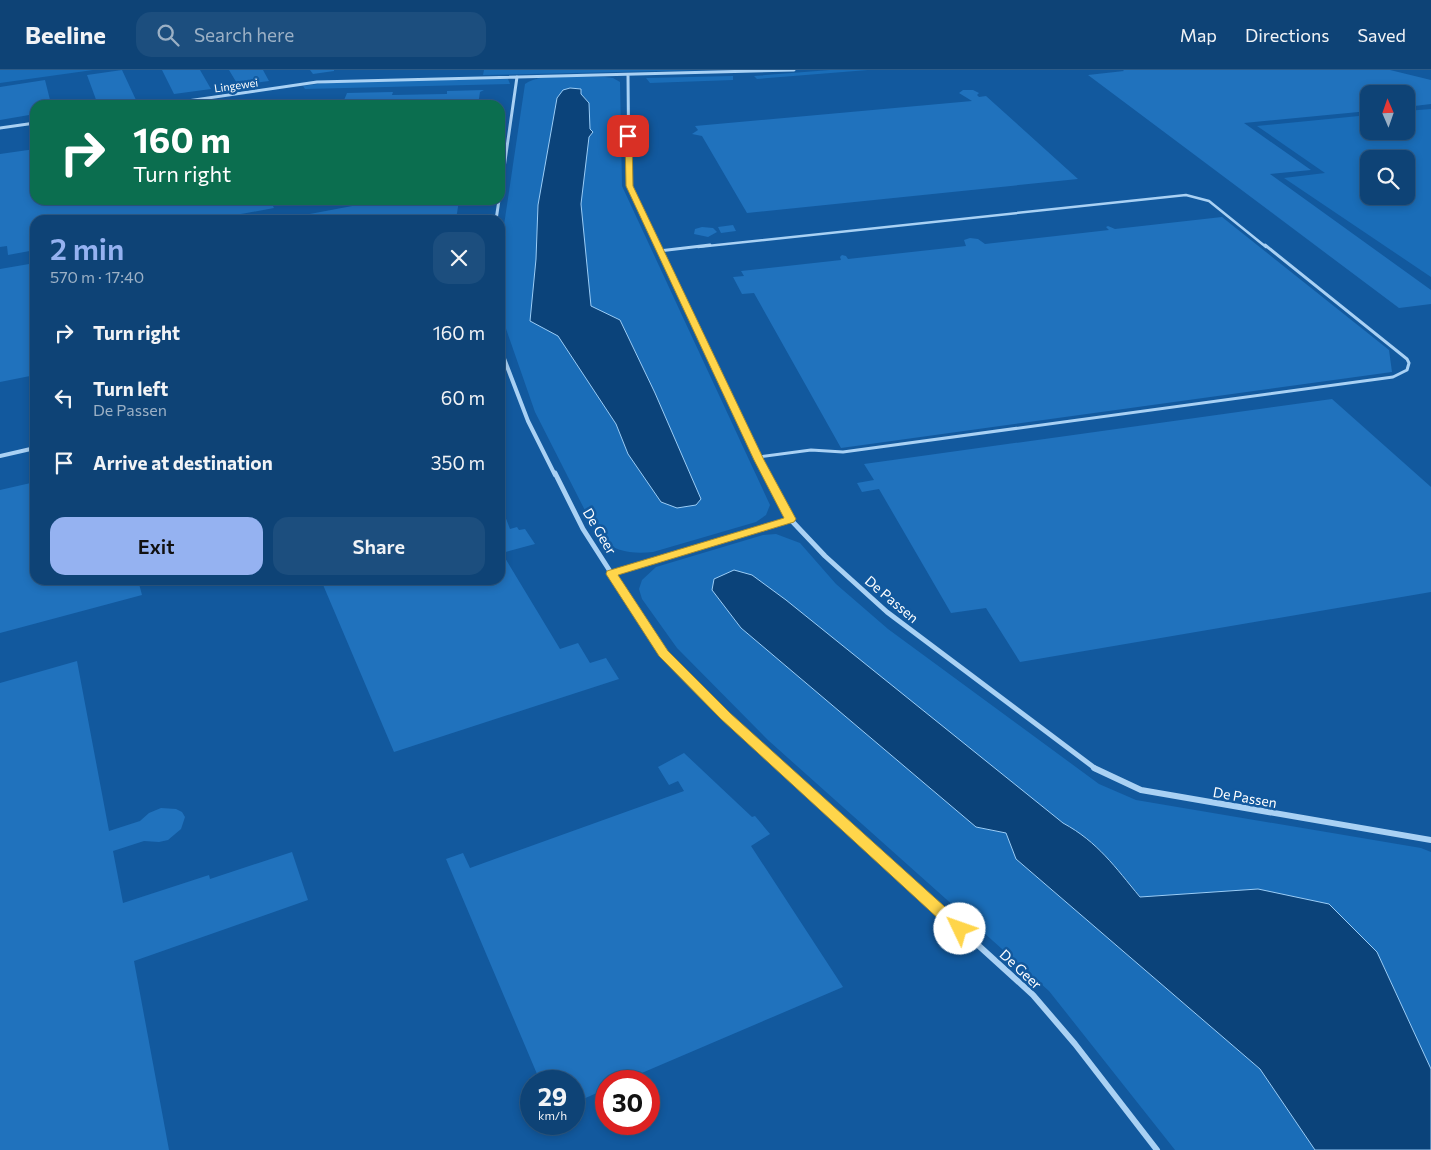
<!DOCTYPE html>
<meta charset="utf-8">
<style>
body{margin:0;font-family:Commissioner,sans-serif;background:#1c4e7e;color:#f1f3f6;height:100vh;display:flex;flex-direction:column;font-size:19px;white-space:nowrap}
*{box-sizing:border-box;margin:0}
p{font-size:16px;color:#9bb0c5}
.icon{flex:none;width:28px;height:28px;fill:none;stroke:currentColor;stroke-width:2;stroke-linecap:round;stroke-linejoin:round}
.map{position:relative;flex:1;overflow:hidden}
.panel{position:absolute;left:30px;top:145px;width:475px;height:370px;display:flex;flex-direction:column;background:#0e4376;border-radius:15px;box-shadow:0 2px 8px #0003,0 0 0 1px #2e5c88}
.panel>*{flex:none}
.hud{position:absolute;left:30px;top:30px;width:475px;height:105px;border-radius:15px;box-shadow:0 2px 8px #0003,0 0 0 1px #2e5c88;background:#0b6e4f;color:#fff;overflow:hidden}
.needle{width:32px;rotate:358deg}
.buttons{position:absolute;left:1360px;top:15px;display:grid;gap:10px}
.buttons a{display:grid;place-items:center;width:55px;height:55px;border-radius:10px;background:#0e4376;box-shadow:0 2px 8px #0003,0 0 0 1px #2e5c88;font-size:25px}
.speed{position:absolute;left:520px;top:1000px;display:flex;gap:10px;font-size:25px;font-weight:700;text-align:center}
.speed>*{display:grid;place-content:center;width:65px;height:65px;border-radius:50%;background:#0e4376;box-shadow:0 2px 8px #0003,0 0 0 1px #2e5c88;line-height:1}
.speed small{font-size:12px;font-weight:400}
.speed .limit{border:8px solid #d22;background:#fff;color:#111}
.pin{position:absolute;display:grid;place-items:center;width:42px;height:42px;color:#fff;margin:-21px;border-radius:10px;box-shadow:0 2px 8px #0006}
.me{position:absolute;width:55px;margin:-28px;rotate:312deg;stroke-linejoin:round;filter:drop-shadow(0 0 4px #0008)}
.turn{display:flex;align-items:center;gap:18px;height:105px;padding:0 20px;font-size:22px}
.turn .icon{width:65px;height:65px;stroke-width:2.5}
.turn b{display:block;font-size:35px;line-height:42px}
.round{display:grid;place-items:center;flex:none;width:52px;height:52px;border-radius:15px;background:#1c4e7e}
.overview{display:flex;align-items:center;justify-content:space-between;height:85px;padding:0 20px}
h1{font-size:30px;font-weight:600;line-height:38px;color:#95b2f1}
.button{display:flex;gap:10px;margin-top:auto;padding:10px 20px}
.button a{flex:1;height:58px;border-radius:15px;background:#95b2f1;color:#111;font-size:20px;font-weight:600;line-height:58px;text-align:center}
.button a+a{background:#1c4e7e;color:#f1f3f6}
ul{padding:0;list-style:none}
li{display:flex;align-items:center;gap:15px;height:65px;padding:0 20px}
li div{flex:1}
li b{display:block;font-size:19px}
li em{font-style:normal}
header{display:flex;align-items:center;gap:30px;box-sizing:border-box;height:70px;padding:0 25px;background:#0e4376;border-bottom:1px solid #2e5c88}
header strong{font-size:24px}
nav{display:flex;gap:28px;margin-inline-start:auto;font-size:18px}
.search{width:350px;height:45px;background:#1c4e7e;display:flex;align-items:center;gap:12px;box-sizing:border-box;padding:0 18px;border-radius:15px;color:#9bb0c5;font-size:19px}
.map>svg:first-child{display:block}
</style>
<header>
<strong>Beeline</strong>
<div class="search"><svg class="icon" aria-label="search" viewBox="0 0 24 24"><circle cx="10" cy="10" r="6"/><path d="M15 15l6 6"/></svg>Search here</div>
<nav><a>Map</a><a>Directions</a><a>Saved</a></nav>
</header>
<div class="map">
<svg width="1431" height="1080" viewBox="0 0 1431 1080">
<rect width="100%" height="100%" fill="#12599e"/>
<path fill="#1a6db8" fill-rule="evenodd" d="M 0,0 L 93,0 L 0,13 Z
M 484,0 L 705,0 L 483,5 Z
M 830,0 L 868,0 L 757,9 L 754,6 Z
M 733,6 L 733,10 L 650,13 L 646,8 Z
M 605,7 L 613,8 L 620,12 L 622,116 L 770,435 L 766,445 L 756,452 L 653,482 C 633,484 615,482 599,468 L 535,342 L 504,253 L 500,225 L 500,182 L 525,14 C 541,2 585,7 605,7 ZM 570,18 L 581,19 L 581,24 L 589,33 L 590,59 L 593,62 L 589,67 L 581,134 L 591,237 L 620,250 L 655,323 L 700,429 L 628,384 L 616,354 L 558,265 L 536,189 L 538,136 Z
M 508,9 L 510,14 L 305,19 L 303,16 L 332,12 Z
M 1431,39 L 1431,207 L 1284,108 L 1325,103 L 1257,56 L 1369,45 L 1369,61 L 1406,61 L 1406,41 ZM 1369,89 L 1406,89 L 1406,126 L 1369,126 Z
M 776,464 L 800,473 L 836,514 L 888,559 L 1099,714 L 1136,730 L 1421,778 L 1431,782 L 1431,1000 L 1377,882 L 1258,819 L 1141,827 C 1115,797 1098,772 1063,753 L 828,565 L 712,520 L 741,558 L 976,757 L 1006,763 L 1016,789 L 1260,999 L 1315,1080 L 1175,1080 L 1049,921 L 769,671 L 677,578 L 642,529 L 639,519 L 642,510 L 656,497 L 763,465 Z"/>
<path fill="#0b437a" stroke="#9bcdf7" d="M 570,18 L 581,19 L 581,24 L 589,33 L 590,59 L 593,62 L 589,67 L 581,134 L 591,236 L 620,250 L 655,323 L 701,429 L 696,435 L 677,438 L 661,432 L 628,384 L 616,354 L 558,266 L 530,251 L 536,189 L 538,135 L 557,28 L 563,20 Z
M 734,500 L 752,505 L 786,530 L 1063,753 C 1098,772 1115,797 1140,827 L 1258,819 L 1329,834 L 1377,882 L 1431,999 L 1431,1080 L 1315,1080 L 1260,999 L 1016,789 L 1006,763 L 976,757 L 741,558 L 712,520 L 714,509 Z"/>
<path fill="#2072bd" d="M 122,0 L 136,30 L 98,35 L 87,5 Z
M 162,0 L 200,0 L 211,19 L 174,24 Z
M 229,0 L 263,0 L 269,11 L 238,15 Z
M 310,0 L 334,0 L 334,1 L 313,4 Z
M 1123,0 L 1390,0 L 1431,10 L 1431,34 L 1406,37 L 1406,24 L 1369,24 L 1369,41 L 1244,53 L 1311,100 L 1270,104 L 1431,220 L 1431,234 L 1399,238 L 1088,5 L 1124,1 Z
M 45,10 L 51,34 L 35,35 L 35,44 L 0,50 L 0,17 Z
M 484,20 L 480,22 L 478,35 L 342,35 L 347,23 L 393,22 L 392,25 L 447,24 L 447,21 Z
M 963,20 L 973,20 L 979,23 L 977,25 L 979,27 L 986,26 L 1078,109 L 747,143 L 702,66 L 692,64 L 698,60 L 695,56 L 972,31 L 959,23 Z
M 35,79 L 35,130 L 270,130 L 274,138 L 208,150 L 35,150 L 35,180 L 8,185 L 7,176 L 0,177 L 0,84 Z
M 384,130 L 459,130 L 456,150 L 278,150 Z
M 1222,147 L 1389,280 L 1392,302 L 841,378 L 754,223 L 742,224 L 733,207 L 744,206 L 741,201 L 841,190 L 840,187 L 842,185 L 846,186 L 848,189 L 966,176 L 964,170 L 970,168 L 978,169 L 985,174 L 1109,160 L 1106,157 L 1108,156 L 1115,159 Z
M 733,155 L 736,161 L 721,163 L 718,157 Z
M 702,157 L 713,158 L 717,162 L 708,167 L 694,164 L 695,159 Z
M 35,193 L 35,305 L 0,312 L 0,199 Z
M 1332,329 L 1431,417 L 1431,522 L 1020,592 L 986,538 L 951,543 L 879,419 L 862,422 L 857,413 L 874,410 L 864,394 Z
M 35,412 L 35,510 L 138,510 L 142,525 L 0,563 L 0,420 Z
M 500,433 L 510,459 L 517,457 L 519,460 L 525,459 L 535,474 L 502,483 L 560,579 L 578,573 L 590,593 L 606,588 L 619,609 L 394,682 L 321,510 L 500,510 Z
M 77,591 L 109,761 L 140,751 L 149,743 L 161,738 L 176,739 L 182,742 L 185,747 L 181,759 L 168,770 L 159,772 L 144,771 L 113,781 L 123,833 L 209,805 L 210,809 L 292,782 L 308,830 L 134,891 L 169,1080 L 0,1080 L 0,613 Z
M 684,683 L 752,747 L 755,746 L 770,764 L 751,776 L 843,917 L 623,1011 L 606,1011 L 606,1019 L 574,1033 L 574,1011 L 540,1011 L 446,789 L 463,783 L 470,798 L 684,721 L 678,711 L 669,715 L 658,697 Z"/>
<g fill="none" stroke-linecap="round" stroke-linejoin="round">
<path stroke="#a9d1f4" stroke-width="2.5" d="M 698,177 L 1186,125 L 1209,131 L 1266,177"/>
<path stroke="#a9d1f4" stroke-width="3" d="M 659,181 L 710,175
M 758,387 L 811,380 L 843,382 L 1393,307 L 1407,300 L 1409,293 L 1407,289 L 1265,175"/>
<path stroke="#a9d1f4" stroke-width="3" d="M 628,5 L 629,116 L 658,177
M 160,35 L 317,12 L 794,0
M 0,58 L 35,53
M 500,126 L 517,7
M 496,150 L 499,130"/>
<path stroke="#a9d1f4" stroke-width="4" d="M 657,175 L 767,405
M 500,278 L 528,351 L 555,405
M 0,386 L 35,378"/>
<path stroke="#a9d1f4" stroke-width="5" d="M 555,403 L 583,459 L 663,584 L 726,646 L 785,699
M 766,403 L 790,449 L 825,486 L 887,542 L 1096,699
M 611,504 L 790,449"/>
<path stroke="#a9d1f4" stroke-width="6" d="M 783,698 L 1033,925 L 1075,974 L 1157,1080
M 1094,698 L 1141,720 L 1431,770"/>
</g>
<path fill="#ffd54a" stroke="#a68a30" d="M 628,64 L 632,66 L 633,116 L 764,390 L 796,449 L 794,452 L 618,505 L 668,581 L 730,643 L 965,855 L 967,859 L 965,863 L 960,865 L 954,863 L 721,649 L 659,586 L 606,504 L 607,501 L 784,448 L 754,390 L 626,116 L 625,66 Z"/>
<g text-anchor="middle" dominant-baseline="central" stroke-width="5" stroke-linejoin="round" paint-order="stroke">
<g font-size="11" fill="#fff" stroke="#12599e">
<text transform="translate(236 15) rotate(-8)">Lingewei</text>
</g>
<g font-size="14" fill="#fff" stroke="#12599e">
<text transform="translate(600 461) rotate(59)">De Geer</text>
<text transform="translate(892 529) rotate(40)">De Passen</text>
<text transform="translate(1245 727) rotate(10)">De Passen</text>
<text transform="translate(1021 899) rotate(43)">De Geer</text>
</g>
</g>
</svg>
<div class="buttons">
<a><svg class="needle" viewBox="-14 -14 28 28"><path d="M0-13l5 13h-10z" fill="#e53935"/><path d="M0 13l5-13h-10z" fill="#9bb0c5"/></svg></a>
<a><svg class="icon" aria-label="search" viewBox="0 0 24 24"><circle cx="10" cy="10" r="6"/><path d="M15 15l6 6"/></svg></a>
</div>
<div class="speed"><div>29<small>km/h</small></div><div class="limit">30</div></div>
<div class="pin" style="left:628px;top:66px;background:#d93025"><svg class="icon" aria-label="arrive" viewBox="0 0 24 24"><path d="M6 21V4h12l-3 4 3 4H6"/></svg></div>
<svg class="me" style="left:960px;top:859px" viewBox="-20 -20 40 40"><circle r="19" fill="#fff"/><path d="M0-13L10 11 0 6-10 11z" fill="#ffd54a"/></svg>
<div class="hud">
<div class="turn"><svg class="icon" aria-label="right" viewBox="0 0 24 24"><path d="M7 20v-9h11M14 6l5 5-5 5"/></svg><div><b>160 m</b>Turn right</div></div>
</div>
<section class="panel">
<div class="overview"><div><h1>2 min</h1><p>570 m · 17:40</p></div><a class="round"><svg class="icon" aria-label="close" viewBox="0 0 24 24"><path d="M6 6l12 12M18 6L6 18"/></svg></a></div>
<ul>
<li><svg class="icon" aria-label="right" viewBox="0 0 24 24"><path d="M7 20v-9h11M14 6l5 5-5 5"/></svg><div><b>Turn right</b></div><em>160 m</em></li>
<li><svg class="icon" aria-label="left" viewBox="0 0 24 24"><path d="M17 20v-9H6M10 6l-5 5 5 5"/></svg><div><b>Turn left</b><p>De Passen</p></div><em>60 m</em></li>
<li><svg class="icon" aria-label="arrive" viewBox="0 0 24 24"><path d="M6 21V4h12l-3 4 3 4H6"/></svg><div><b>Arrive at destination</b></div><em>350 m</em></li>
</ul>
<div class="button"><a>Exit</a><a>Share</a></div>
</section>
</div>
